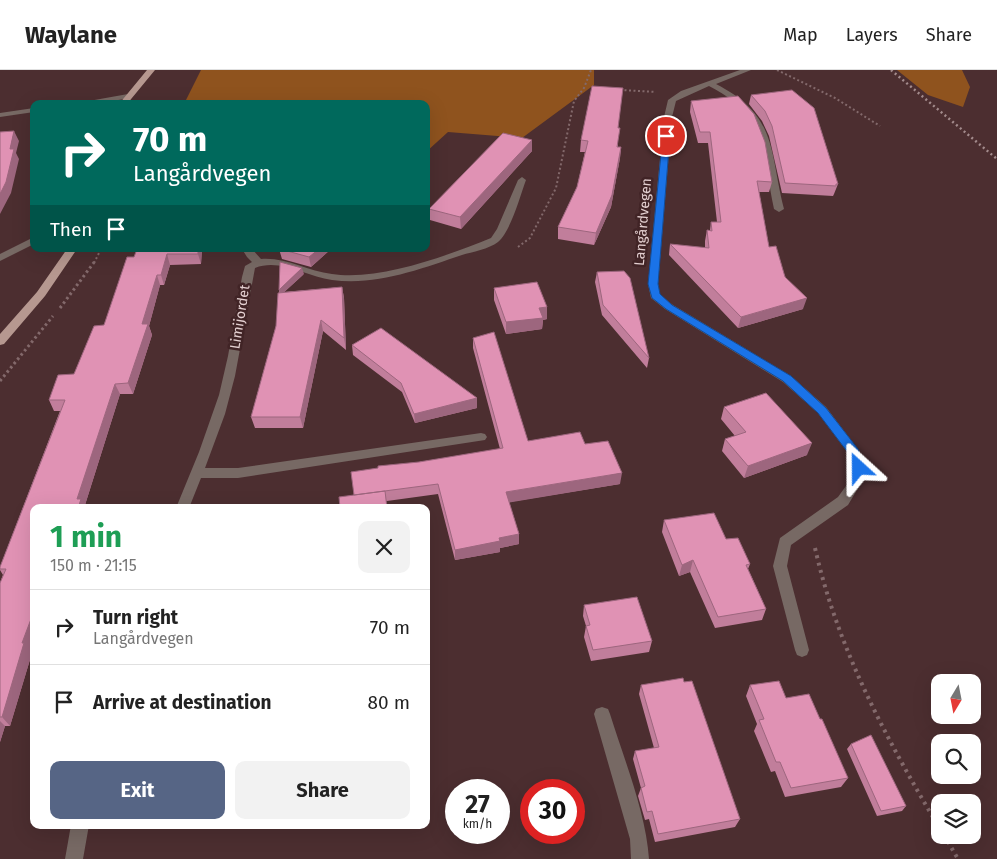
<!DOCTYPE html>
<meta charset="utf-8">
<style>
body{margin:0;font-family:"Fira Sans",sans-serif;background:#f2f2f2;color:#222;height:100vh;display:flex;flex-direction:column;font-size:19px;white-space:nowrap}
*{box-sizing:border-box;margin:0}
p{font-size:16px;color:#767676}
.icon{flex:none;width:28px;height:28px;fill:none;stroke:currentColor;stroke-width:2;stroke-linecap:round;stroke-linejoin:round}
.map{position:relative;flex:1;overflow:hidden}
.side{position:absolute;left:30px;top:434px;width:400px;height:325px;display:flex;flex-direction:column;background:#fff;border-radius:10px;box-shadow:0 5px 20px #0002}
.side>*{flex:none}
.hud{position:absolute;left:30px;top:30px;width:400px;height:152px;border-radius:10px;box-shadow:0 5px 20px #0002;background:#00695c;color:#fff;overflow:hidden}
.needle{width:32px;rotate:190deg}
.controls{position:absolute;left:931px;top:604px;display:grid;gap:10px}
.controls a{display:grid;place-items:center;width:50px;height:50px;border-radius:10px;background:#fff;box-shadow:0 5px 20px #0002;font-size:25px}
.speed{position:absolute;left:445px;top:709px;display:flex;gap:10px;font-size:25px;font-weight:700;text-align:center}
.speed>*{display:grid;place-content:center;width:65px;height:65px;border-radius:50%;background:#fff;box-shadow:0 5px 20px #0002;line-height:1}
.speed small{font-size:12px;font-weight:400}
.speed .limit{border:8px solid #d22;background:#fff;color:#111}
.pin{position:absolute;display:grid;place-items:center;width:42px;height:42px;color:#fff;margin:-21px;border:2px solid #fff;border-radius:50%;box-shadow:0 1px 5px #0007}
.me{position:absolute;width:55px;margin:-28px;rotate:336deg;stroke-linejoin:round;filter:drop-shadow(0 0 4px #0008)}
.turn{display:flex;align-items:center;gap:18px;height:105px;padding:0 20px;font-size:22px}
.turn .icon{width:65px;height:65px;stroke-width:2.5}
.turn b{display:block;font-size:35px;line-height:42px}
.then{display:flex;align-items:center;height:48px;padding:0 20px;background:#0003;gap:10px;font-size:19px}
.round{display:grid;place-items:center;flex:none;width:52px;height:52px;border-radius:10px;background:#f2f2f2}
.overview{display:flex;align-items:center;justify-content:space-between;height:85px;padding:0 20px}
h1{font-size:30px;font-weight:700;line-height:38px;color:#1e9e55}
.button{display:flex;gap:10px;margin-top:auto;padding:10px 20px}
.button a{flex:1;height:58px;border-radius:10px;background:#566585;color:#fff;font-size:20px;font-weight:700;line-height:58px;text-align:center}
.button a+a{background:#f2f2f2;color:#222}
ul{padding:0;list-style:none}
li{display:flex;align-items:center;gap:15px;height:75px;padding:0 20px;border-top:1px solid #e0e0e0}
li div{flex:1}
li b{display:block;font-size:19px}
li em{font-style:normal}
header{display:flex;align-items:center;gap:30px;box-sizing:border-box;height:70px;padding:0 25px;background:#fff;border-bottom:1px solid #e0e0e0}
header strong{font-size:24px}
nav{display:flex;gap:28px;margin-inline-start:auto;font-size:18px}
.map>svg:first-child{display:block}
</style>
<header>
<strong>Waylane</strong>
<nav><a>Map</a><a>Layers</a><a>Share</a></nav>
</header>
<div class="map">
<svg width="997" height="789" viewBox="0 0 997 789">
<rect width="100%" height="100%" fill="#4c2e30"/>
<path fill="#8f531e" d="M 201,0 L 594,0 L 594,15 L 522,68 L 448,62 L 426,82 L 426,34 L 184,34 Z
M 897,0 L 962,0 L 970,17 L 963,37 L 928,25 Z"/>
<g fill="none" stroke-linecap="round" stroke-linejoin="round">
<path stroke="#83696b" stroke-width="2" stroke-dasharray="2 2.5" stroke-linecap="butt" d="M 777,0 L 835,28 L 880,56
M 620,20 L 656,22
M 518,177 L 530,168 L 556,118 L 574,31 L 584,18 L 591,0
M 94,193 L 101,179"/>
<path stroke="#83696b" stroke-width="3" stroke-dasharray="2.5 3" stroke-linecap="butt" d="M 60,238 L 95,191
M 0,311 L 53,246"/>
<path stroke="#83696b" stroke-width="4" stroke-dasharray="3 4.5" stroke-linecap="butt" d="M 815,478 C 838,580 887,670 940,759
M 944,765 L 958,789"/>
<path fill="#776964" fill-rule="evenodd" d="M 740,0 L 751,0 L 716,14 C 778,46 769,80 784,139 L 779,142 L 774,139 C 761,79 771,48 709,16 L 676,31 L 672,47 L 658,214 L 660,225 L 673,235 L 791,306 L 826,337 L 860,382 L 865,398 L 863,410 L 848,435 L 791,475 L 787,496 L 809,580 L 807,585 L 802,587 L 797,585 L 795,580 L 773,496 L 780,468 L 838,427 L 851,409 L 853,398 L 848,383 L 818,343 L 783,312 L 665,239 L 651,228 L 648,214 L 664,47 L 668,30 L 681,21 Z
M 128,24 L 132,26 L 131,28 L 93,34 L 72,34 Z
M 34,38 L 34,42 L 0,47 L 0,43 Z
M 522,107 L 526,110 C 520,126 511,161 498,172 C 489,179 472,182 462,185 C 420,199 377,216 332,210 C 306,207 281,188 255,198 L 235,306 L 225,344 L 205,398 L 238,398 L 481,363 L 485,364 L 487,367 L 485,370 L 238,408 L 201,408 L 189,438 L 176,438 L 199,382 L 219,325 L 228,286 L 242,207 L 245,196 L 252,192 L 247,187 L 242,179 L 252,179 L 261,189 C 286,187 307,201 332,204 C 380,211 446,186 491,168 L 497,159 L 518,110 Z
M 34,167 L 34,174 L 0,191 L 0,184 Z
M 602,637 L 608,639 L 610,644 C 624,689 646,743 649,789 L 631,789 L 630,769 L 594,644 L 596,639 Z
M 71,755 L 89,755 L 83,789 L 65,789 Z"/>
<path fill="#b69890" fill-rule="evenodd" d="M 147,0 L 155,0 L 127,34 L 119,34 Z
M 67,179 L 77,179 L 45,226 L 4,274 L 0,275 L 0,264 L 37,222 Z"/>
<path stroke="#a38b8c" stroke-width="2.5" stroke-dasharray="2 3" stroke-linecap="butt" d="M 891,0 L 997,89"/>
</g>
<path fill="#c17e9b" d="M 751,25 L 838,114 L 834,124 L 833,126 L 782,123 L 769,66 L 762,51 L 749,34 Z
M 691,31 L 772,112 L 769,122 L 759,122 L 769,177 L 803,239 L 738,258 L 669,185 L 670,174 L 705,178 L 705,171 L 707,160 L 710,160 L 711,152 L 717,152 L 708,73 L 698,73 L 690,42 Z
M 618,58 L 618,77 L 621,77 L 620,88 L 611,137 L 594,175 L 558,169 L 558,157 L 577,117 L 585,82 L 580,82 L 581,70 Z
M 532,70 L 532,81 L 461,159 L 430,150 L 429,139 Z
M 202,179 L 201,194 L 170,195 L 164,215 L 160,215 L 149,256 L 152,265 L 133,324 L 120,324 L 85,435 L 34,438 L 34,572 L 31,581 L 32,583 L 10,656 L 5,656 L 0,672 L 0,513 L 3,505 L 0,500 L 0,497 L 60,341 L 54,341 L 49,330 L 74,304 L 104,255 L 134,187 Z
M 279,179 L 331,179 L 311,197 L 282,189 Z
M 597,202 L 649,288 L 647,298 L 602,245 L 595,212 Z
M 304,204 L 284,222 L 342,217 L 344,228 L 346,280 L 323,261 L 303,358 L 255,358 L 251,347 L 276,256 L 279,223 L 279,220 Z
M 494,218 L 547,237 L 547,249 L 543,250 L 542,259 L 506,264 L 494,230 Z
M 473,268 L 528,371 L 585,374 L 620,414 L 509,432 L 519,464 L 519,474 L 500,478 L 500,482 L 455,490 L 438,424 L 387,431 L 354,425 L 419,392 L 500,379 L 473,278 Z
M 352,275 L 477,328 L 477,338 L 415,353 L 402,322 L 353,285 Z
M 724,337 L 807,385 L 744,408 L 722,381 L 725,369 L 735,366 L 721,349 Z
M 664,450 L 726,469 L 750,494 L 748,499 L 766,539 L 762,550 L 715,558 L 690,502 L 679,506 L 662,462 Z
M 584,535 L 652,571 L 649,582 L 591,591 L 584,567 L 586,556 L 583,546 Z
M 641,615 L 740,749 L 735,757 L 655,772 L 649,749 L 645,750 L 638,726 L 641,718 L 633,689 L 635,681 L 654,678 L 639,624 Z
M 750,615 L 786,628 L 820,649 L 848,708 L 841,717 L 785,727 L 775,701 L 771,702 L 754,661 L 757,654 L 746,626 Z
M 851,674 L 906,736 L 902,741 L 877,746 L 847,679 Z"/>
<path fill="#9d667e" d="M 14,61 L 19,71 L 16,83 L 19,89 L 11,123 L 0,144 L 0,124 Z
M 532,70 L 532,81 L 461,159 L 460,147 Z
M 621,77 L 620,88 L 611,137 L 594,175 L 596,163 Z
M 198,179 L 202,179 L 201,194 L 198,184 Z
M 319,179 L 331,179 L 311,197 L 309,187 Z
M 167,184 L 170,195 L 164,215 L 161,205 Z
M 302,198 L 304,204 L 280,226 L 279,220 Z
M 157,205 L 160,215 L 149,256 L 152,265 L 133,324 L 128,313 L 142,254 Z
M 342,217 L 344,228 L 346,280 L 344,268 Z
M 807,228 L 803,239 L 738,258 L 741,247 Z
M 547,237 L 547,249 L 543,250 L 542,259 L 506,264 L 506,252 L 539,238 Z
M 321,250 L 323,261 L 303,358 L 300,347 Z
M 115,314 L 120,324 L 85,435 L 86,438 L 78,438 L 77,429 Z
M 477,328 L 477,338 L 415,353 L 414,344 Z
M 812,373 L 807,385 L 744,408 L 748,396 Z
M 622,403 L 620,414 L 506,433 L 506,422 Z
M 519,464 L 519,474 L 500,478 L 500,482 L 455,490 L 455,480 L 499,468 Z
M 693,490 L 690,502 L 679,506 L 682,495 Z
M 34,541 L 34,572 L 31,581 L 32,583 L 10,656 L 2,647 L 22,573 Z
M 0,651 L 5,656 L 0,672 Z"/>
<path fill="#e092b4" stroke="#9d667e" d="M 592,16 L 623,18 L 618,58 L 620,58 L 617,77 L 621,77 L 612,125 L 596,163 L 558,157 L 577,117 L 588,71 L 581,70 Z
M 792,20 L 814,38 L 838,114 L 836,114 L 836,116 L 785,113 L 772,56 L 765,41 L 751,25 Z
M 738,26 L 754,44 L 765,72 L 772,112 L 757,111 L 769,177 L 776,176 L 785,207 L 807,228 L 741,247 L 670,174 L 709,178 L 707,160 L 712,161 L 711,152 L 721,152 L 710,62 L 700,62 L 691,31 Z
M 14,61 L 10,79 L 14,79 L 6,112 L 0,124 L 0,62 Z
M 503,63 L 532,70 L 460,147 L 429,139 Z
M 137,179 L 198,179 L 198,184 L 167,184 L 161,205 L 157,205 L 142,254 L 148,254 L 128,313 L 115,314 L 77,429 L 81,429 L 78,438 L 34,438 L 34,541 L 22,573 L 24,573 L 2,647 L 0,647 L 0,513 L 6,499 L 0,499 L 0,497 L 65,330 L 49,330 L 58,305 L 74,304 L 94,256 L 104,255 L 127,187 L 134,187 Z
M 280,179 L 319,179 L 309,187 Z
M 280,192 L 302,198 L 279,220 Z
M 624,201 L 630,208 L 649,288 L 603,235 L 597,202 Z
M 537,212 L 547,237 L 539,238 L 543,248 L 506,252 L 494,218 Z
M 342,217 L 344,268 L 321,250 L 300,347 L 251,347 L 276,256 L 278,223 Z
M 381,258 L 477,328 L 414,344 L 401,313 L 352,275 Z
M 494,262 L 528,371 L 580,362 L 585,374 L 608,371 L 622,403 L 506,422 L 519,464 L 499,468 L 500,471 L 455,480 L 438,414 L 354,425 L 351,402 L 378,398 L 378,396 L 419,392 L 503,378 L 473,268 Z
M 766,323 L 812,373 L 748,396 L 725,369 L 746,362 L 724,337 Z
M 385,421 L 387,438 L 340,438 L 339,427 Z
M 714,443 L 726,469 L 738,468 L 750,494 L 746,495 L 766,539 L 718,547 L 693,490 L 682,495 L 664,450 Z
M 637,527 L 652,571 L 593,580 L 586,556 L 590,555 L 584,535 Z
M 683,608 L 684,612 L 692,611 L 740,749 L 658,764 L 652,741 L 647,742 L 641,718 L 645,716 L 635,681 L 659,677 L 641,615 Z
M 779,611 L 786,628 L 809,624 L 820,649 L 822,649 L 848,708 L 791,718 L 780,692 L 776,692 L 759,650 L 764,649 L 750,615 Z
M 871,665 L 906,736 L 881,741 L 851,674 Z"/>
<path fill="#1a73e8" stroke="#114b97" d="M 663,64 L 670,66 L 658,214 L 660,224 L 672,235 L 791,306 L 826,338 L 858,379 L 865,398 L 863,401 L 855,401 L 849,384 L 818,343 L 783,311 L 666,239 L 652,228 L 648,214 Z"/>
<g text-anchor="middle" dominant-baseline="central" stroke-width="5" stroke-linejoin="round" paint-order="stroke">
<g font-size="14" fill="#e4d0d1" stroke="#412426">
<text transform="translate(643 152) rotate(-85)">Langårdvegen</text>
<text transform="translate(240 247) rotate(-81)">Limijordet</text>
</g>
</g>
</svg>
<div class="controls">
<a><svg class="needle" viewBox="-14 -14 28 28"><path d="M0-13l5 13h-10z" fill="#e53935"/><path d="M0 13l5-13h-10z" fill="#767676"/></svg></a>
<a><svg class="icon" aria-label="search" viewBox="0 0 24 24"><circle cx="10" cy="10" r="6"/><path d="M15 15l6 6"/></svg></a>
<a><svg class="icon" aria-label="layers" viewBox="0 0 24 24"><path d="M12 4l9 5-9 5-9-5zM3 14l9 5 9-5"/></svg></a>
</div>
<div class="speed"><div>27<small>km/h</small></div><div class="limit">30</div></div>
<div class="pin" style="left:666px;top:66px;background:#d93025"><svg class="icon" aria-label="arrive" viewBox="0 0 24 24"><path d="M6 21V4h12l-3 4 3 4H6"/></svg></div>
<svg class="me" style="left:859px;top:398px" viewBox="-20 -20 40 40"><path d="M0-17L14 15 0 8-14 15z" fill="#1a73e8" stroke="#fff" stroke-width="4"/></svg>
<div class="hud">
<div class="turn"><svg class="icon" aria-label="right" viewBox="0 0 24 24"><path d="M7 20v-9h11M14 6l5 5-5 5"/></svg><div><b>70 m</b>Langårdvegen</div></div>
<div class="then">Then<svg class="icon" aria-label="arrive" viewBox="0 0 24 24"><path d="M6 21V4h12l-3 4 3 4H6"/></svg></div>
</div>
<section class="side">
<div class="overview"><div><h1>1 min</h1><p>150 m · 21:15</p></div><a class="round"><svg class="icon" aria-label="close" viewBox="0 0 24 24"><path d="M6 6l12 12M18 6L6 18"/></svg></a></div>
<ul>
<li><svg class="icon" aria-label="right" viewBox="0 0 24 24"><path d="M7 20v-9h11M14 6l5 5-5 5"/></svg><div><b>Turn right</b><p>Langårdvegen</p></div><em>70 m</em></li>
<li><svg class="icon" aria-label="arrive" viewBox="0 0 24 24"><path d="M6 21V4h12l-3 4 3 4H6"/></svg><div><b>Arrive at destination</b></div><em>80 m</em></li>
</ul>
<div class="button"><a>Exit</a><a>Share</a></div>
</section>
</div>
